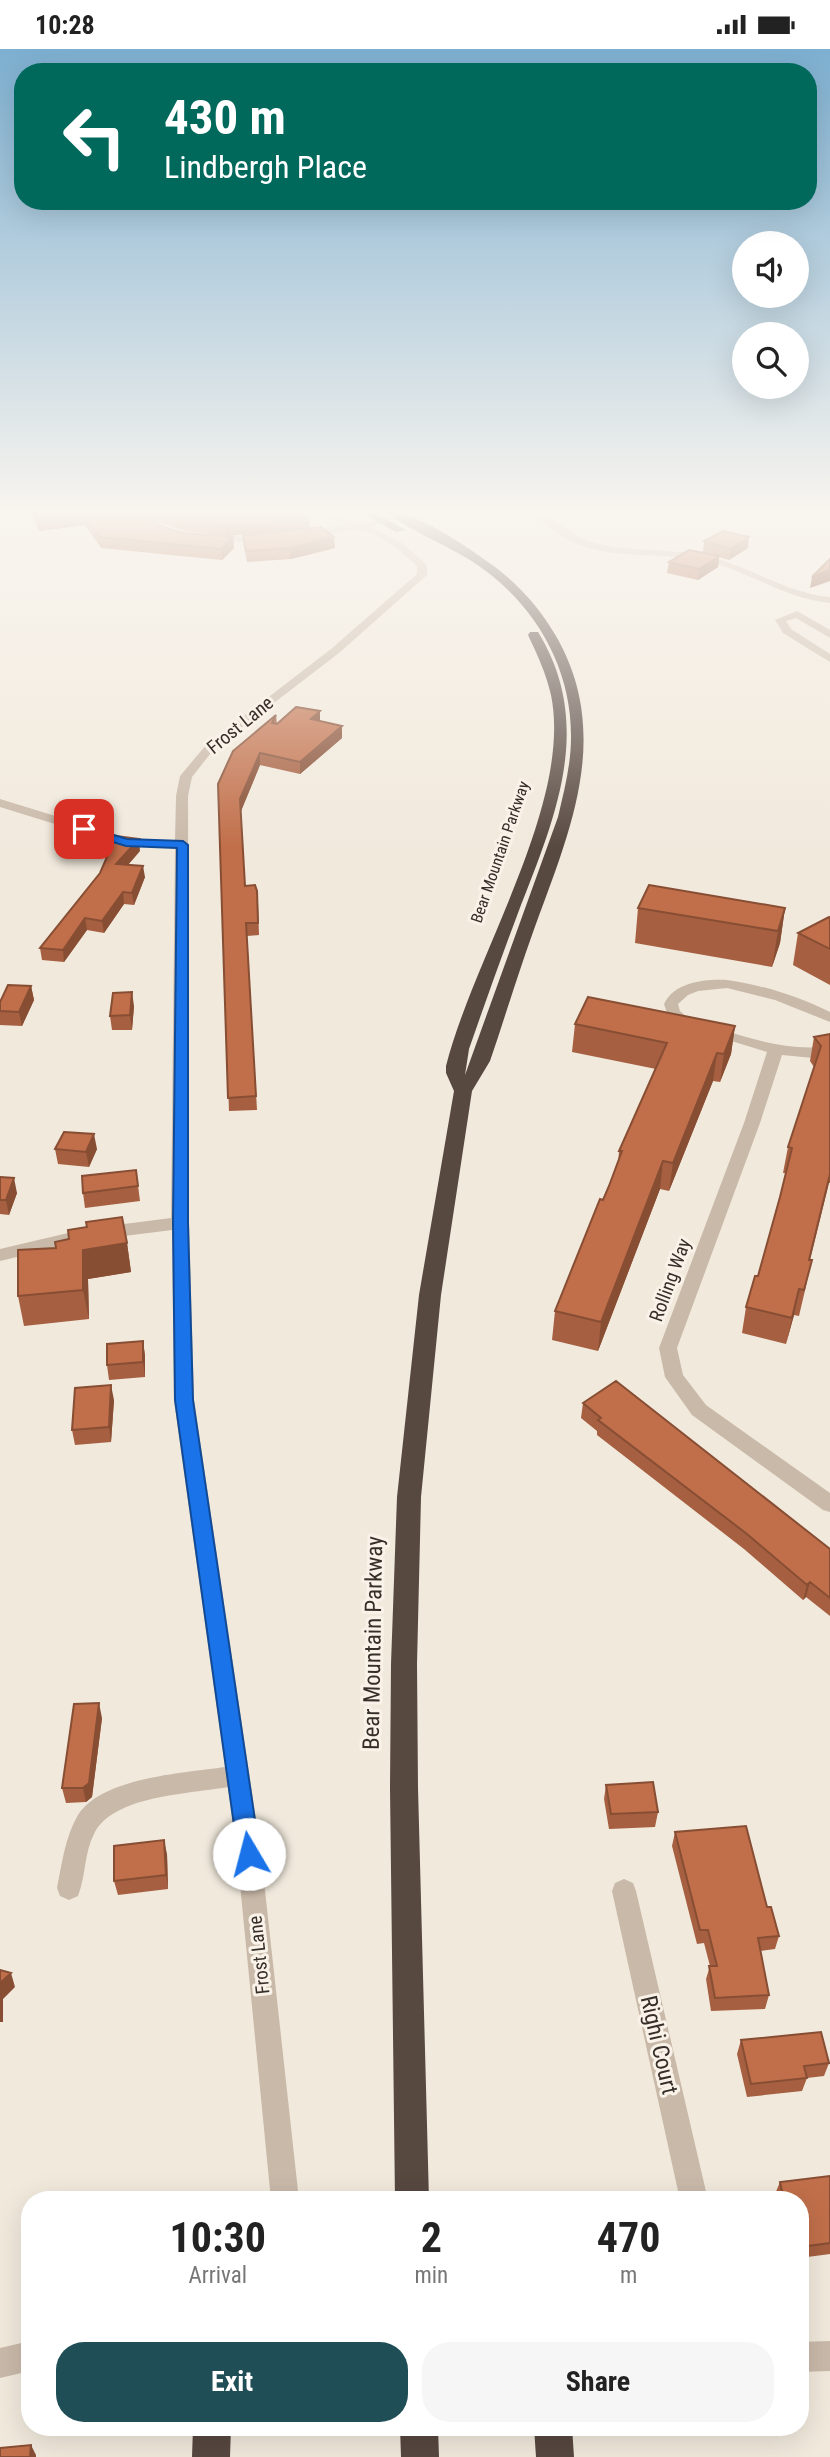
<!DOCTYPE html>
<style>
body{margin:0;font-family:"Roboto Condensed",sans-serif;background:#f6f6f6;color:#222;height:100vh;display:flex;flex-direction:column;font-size:26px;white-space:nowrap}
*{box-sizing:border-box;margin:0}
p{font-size:23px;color:#767676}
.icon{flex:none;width:38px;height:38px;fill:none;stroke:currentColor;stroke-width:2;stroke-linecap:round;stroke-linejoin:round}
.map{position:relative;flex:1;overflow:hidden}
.side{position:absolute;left:21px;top:2142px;width:788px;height:245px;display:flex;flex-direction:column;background:#fff;border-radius:28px;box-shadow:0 7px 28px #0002}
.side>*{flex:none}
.guide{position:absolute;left:14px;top:14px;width:803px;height:147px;border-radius:28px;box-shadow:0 7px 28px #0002;background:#00695c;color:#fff;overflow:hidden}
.tools{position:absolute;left:732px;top:182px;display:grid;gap:14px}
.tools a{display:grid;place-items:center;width:77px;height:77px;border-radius:50%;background:#fff;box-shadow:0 7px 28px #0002;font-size:35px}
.pin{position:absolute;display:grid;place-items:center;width:60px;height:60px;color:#fff;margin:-30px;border-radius:14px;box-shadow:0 4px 10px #0006}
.me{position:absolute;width:77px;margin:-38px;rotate:352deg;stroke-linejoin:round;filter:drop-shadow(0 0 5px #0008)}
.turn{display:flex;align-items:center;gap:24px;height:147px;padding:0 35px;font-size:32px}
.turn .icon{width:91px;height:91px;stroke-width:2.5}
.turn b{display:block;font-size:49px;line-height:60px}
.eta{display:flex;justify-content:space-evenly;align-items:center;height:119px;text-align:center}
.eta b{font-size:42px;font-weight:700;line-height:49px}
.cta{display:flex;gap:14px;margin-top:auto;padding:14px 35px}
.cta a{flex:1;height:80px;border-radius:28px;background:#1f4e56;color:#fff;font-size:28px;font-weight:700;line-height:80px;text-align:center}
.cta a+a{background:#f6f6f6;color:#222}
.status{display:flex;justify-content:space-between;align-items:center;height:49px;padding:0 35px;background:#fff;direction:ltr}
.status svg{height:19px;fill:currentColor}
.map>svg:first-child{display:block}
</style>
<div class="status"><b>10:28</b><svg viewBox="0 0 49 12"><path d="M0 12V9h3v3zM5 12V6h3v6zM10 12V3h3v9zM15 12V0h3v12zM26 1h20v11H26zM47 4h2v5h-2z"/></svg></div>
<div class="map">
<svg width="830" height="2408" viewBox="0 0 830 2408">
<rect width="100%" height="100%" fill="#f1e9dc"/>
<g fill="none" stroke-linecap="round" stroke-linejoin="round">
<path fill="#c9b9a9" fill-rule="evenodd" d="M 9,462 L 50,462 L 46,465 Z
M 307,462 C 327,462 345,474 362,474 C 381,474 399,462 418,462 L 370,478 L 402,494 L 427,516 L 427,526 L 339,604 L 214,700 L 192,728 L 188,747 L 189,1174 L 194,1351 L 261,1805 L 299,2151 L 271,2151 L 237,1805 L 228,1738 C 190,1745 113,1746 94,1785 C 84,1804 86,1827 78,1847 L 69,1851 L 60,1847 L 57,1839 C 62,1814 65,1788 78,1766 C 102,1728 185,1724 225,1718 L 174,1351 L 172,1181 L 85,1192 L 0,1212 L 0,1200 L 85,1180 L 171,1169 L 175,799 L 126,797 L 0,758 L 0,750 L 127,789 L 175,792 L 176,747 L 180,727 L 206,696 L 331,600 L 417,525 L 417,517 C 404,504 375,481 356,481 C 338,481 320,490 302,488 L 300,486 L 305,483 L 348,476 Z
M 529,462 C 551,462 571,488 595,494 C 630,503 667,499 702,506 C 747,515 785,544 830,548 L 830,554 C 788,550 754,526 714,514 C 668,501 617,513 572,493 C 557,486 541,473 529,462 Z
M 267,487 L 272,490 L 270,492 L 211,494 L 206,491 L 211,488 Z
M 797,562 L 830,581 L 830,589 L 796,569 L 786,572 L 791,580 L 830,605 L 830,613 L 783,584 L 775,571 Z
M 727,931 C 763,936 797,947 830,963 L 830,973 L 775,951 L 727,939 L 698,942 L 688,946 L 678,955 L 680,962 L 689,970 C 736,984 781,1004 830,997 L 830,1007 L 813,1009 L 782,1006 L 760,1074 L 677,1299 L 683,1326 L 706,1356 L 830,1444 L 830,1463 L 823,1461 L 692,1366 L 665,1328 L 659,1299 L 744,1074 L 767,1003 L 679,976 L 668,967 L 664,955 C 675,933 704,930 727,931 Z
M 624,1830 L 633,1834 L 636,1842 L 708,2151 L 680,2151 L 612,1842 L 615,1834 Z
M 30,2292 L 30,2322 L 0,2329 L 0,2299 Z
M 830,2292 L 830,2322 L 800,2323 L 800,2293 Z"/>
<path fill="#574840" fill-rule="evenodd" d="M 357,462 L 371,462 L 406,481 L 396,483 Z
M 385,462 C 415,462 463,495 488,513 C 516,532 539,558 556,587 C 614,688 568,786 532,886 C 517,928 504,971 490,1012 L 472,1042 L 441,1246 L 421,1448 L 417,1615 L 418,1739 L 429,2151 L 395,2151 L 390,1739 L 391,1615 L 397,1448 L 419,1246 L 454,1042 L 446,1024 L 446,1017 C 473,909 573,754 551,646 C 546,624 537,605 528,586 L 530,583 L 538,583 C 596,677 554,771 518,864 C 501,909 485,954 469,1000 L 465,1026 L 558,768 C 564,742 571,716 571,689 C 572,617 533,552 473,513 C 447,496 406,480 385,462 Z
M 193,2378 L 231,2378 L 230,2408 L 192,2408 Z
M 400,2378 L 438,2378 L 439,2408 L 401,2408 Z
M 534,2378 L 572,2378 L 574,2408 L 536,2408 Z"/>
</g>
<path fill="#a65f40" d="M 31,462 L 238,462 L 309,470 L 310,480 L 335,499 L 291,510 L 247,513 L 244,498 L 243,487 L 292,482 L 226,487 L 185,482 L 155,472 L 154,473 L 164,478 L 184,484 L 233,488 L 234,499 L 222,511 L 101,499 L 85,476 L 39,482 L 32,466 Z
M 704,492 L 748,499 L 729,511 L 719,508 L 718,518 L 698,531 L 667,524 L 669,513 L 703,503 Z
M 276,666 L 277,675 L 320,672 L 342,677 L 342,689 L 300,725 L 260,716 L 241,762 L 245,837 L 257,842 L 258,854 L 259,886 L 247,887 L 257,1061 L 229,1062 L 218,735 Z
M 140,802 L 128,816 L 145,828 L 134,856 L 124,855 L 104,884 L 87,881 L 64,913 L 42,911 L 40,899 Z
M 638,859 L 785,859 L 780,894 L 772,918 L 635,894 Z
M 830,869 L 830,936 L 793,916 L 798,884 Z
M 31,937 L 34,951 L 22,977 L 0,976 L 0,953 Z
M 134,957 L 132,981 L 112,981 L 110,967 Z
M 575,975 L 735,977 L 731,1005 L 720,1033 L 713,1032 L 669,1142 L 660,1140 L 598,1302 L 552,1291 L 555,1262 L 618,1115 L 619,1102 L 656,1020 L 572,1003 Z
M 830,985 L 830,1134 L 829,1134 L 810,1211 L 806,1237 L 799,1267 L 794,1266 L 786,1295 L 742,1284 L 746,1258 L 758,1227 L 786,1124 L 783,1124 L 788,1098 L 814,1018 L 810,1012 L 814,988 Z
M 55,1100 L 97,1100 L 89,1118 L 58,1115 Z
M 136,1121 L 140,1152 L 85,1159 L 83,1144 Z
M 0,1128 L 17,1144 L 9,1166 L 0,1165 Z
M 127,1194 L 131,1223 L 88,1230 L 89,1270 L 24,1277 L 18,1247 Z
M 143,1292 L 145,1307 L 145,1328 L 109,1331 L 107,1316 Z
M 114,1351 L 111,1393 L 75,1396 L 72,1381 Z
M 583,1354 L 830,1500 L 830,1567 L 806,1548 L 803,1551 L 744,1500 L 597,1386 L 597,1382 L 581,1369 Z
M 102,1669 L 92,1748 L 86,1753 L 66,1754 L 62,1739 Z
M 606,1736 L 658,1763 L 655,1778 L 609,1780 L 604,1750 Z
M 675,1783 L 767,1858 L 779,1887 L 775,1900 L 760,1902 L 769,1946 L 765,1960 L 711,1962 L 706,1930 L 710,1917 L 704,1894 L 697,1895 L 672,1797 Z
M 167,1805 L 168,1840 L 118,1846 L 114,1832 Z
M 741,1991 L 829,2014 L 824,2027 L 807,2029 L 802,2042 L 747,2048 L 737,2005 Z
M 830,2127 L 830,2205 L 800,2209 L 800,2151 L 777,2151 L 775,2145 L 780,2133 Z"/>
<path fill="#874e34" d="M 152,462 L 154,462 L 155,472 L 148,476 L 147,465 Z
M 83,466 L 85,476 L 39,482 L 37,471 Z
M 309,470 L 310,480 L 226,487 L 225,476 Z
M 233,488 L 234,499 L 222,511 L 221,500 Z
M 334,488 L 335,499 L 291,510 L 290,499 Z
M 749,488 L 748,499 L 729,511 L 730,500 Z
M 719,507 L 718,518 L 698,531 L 699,520 Z
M 830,521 L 830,532 L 810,539 L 812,528 Z
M 320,662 L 320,674 L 311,670 Z
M 342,677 L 342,689 L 300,725 L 300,713 Z
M 260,704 L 260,716 L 241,762 L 240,750 Z
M 139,790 L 140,802 L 118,827 L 116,815 Z
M 143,817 L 145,828 L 134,856 L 132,844 Z
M 123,843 L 124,855 L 104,884 L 102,872 Z
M 785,859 L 780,894 L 772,918 L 778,882 Z
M 85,869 L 87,881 L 64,913 L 63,901 Z
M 31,937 L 34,951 L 22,977 L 19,963 Z
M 132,943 L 134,957 L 132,981 L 130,966 Z
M 735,977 L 731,1005 L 720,1033 L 724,1005 Z
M 717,1004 L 713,1032 L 669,1142 L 673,1114 Z
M 94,1085 L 97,1100 L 89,1118 L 86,1103 Z
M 663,1112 L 660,1140 L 598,1302 L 601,1273 Z
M 830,1125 L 830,1128 L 803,1236 L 809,1211 Z
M 14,1129 L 17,1144 L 9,1166 L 6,1151 Z
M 127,1194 L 131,1223 L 88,1230 L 89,1270 L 83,1241 L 83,1201 Z
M 799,1240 L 794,1266 L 786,1295 L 792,1269 Z
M 143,1292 L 145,1307 L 145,1328 L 143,1313 Z
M 111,1336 L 114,1351 L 111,1393 L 109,1378 Z
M 810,1533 L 806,1548 L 803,1551 L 807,1536 Z
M 99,1654 L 102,1669 L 92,1748 L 86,1753 L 83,1739 Z
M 164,1791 L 167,1805 L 168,1840 L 166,1826 Z
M 11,1924 L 15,1938 L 3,1950 L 3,1973 L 0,1973 L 0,1934 Z
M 31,2396 L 36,2406 L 36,2408 L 30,2408 Z"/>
<path fill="#c16f4a" stroke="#874e34" stroke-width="2" d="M 33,462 L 152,462 L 147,465 L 147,470 L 164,478 L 184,484 L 233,488 L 221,500 L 100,488 L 83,466 L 37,471 Z
M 156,462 L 299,462 L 309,470 L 225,476 L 185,472 Z
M 321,478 L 334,488 L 290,499 L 246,502 L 243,487 Z
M 723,482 L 749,488 L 730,500 L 704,492 Z
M 689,501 L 719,507 L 699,520 L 669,513 Z
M 830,510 L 830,521 L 812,528 Z
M 296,658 L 320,662 L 311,670 L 342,677 L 300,713 L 260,704 L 240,750 L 245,837 L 255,836 L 257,842 L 258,874 L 246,874 L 256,1047 L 228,1049 L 218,735 L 233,702 L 276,666 L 272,674 L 277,675 Z
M 116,787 L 139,790 L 116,815 L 143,817 L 132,844 L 123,843 L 102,872 L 85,869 L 63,901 L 40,899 L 100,824 Z
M 649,836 L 785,859 L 778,882 L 638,859 Z
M 829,868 L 830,869 L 830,900 L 798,884 Z
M 8,936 L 31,937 L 19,963 L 0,962 L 0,953 Z
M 132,943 L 130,966 L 110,967 L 113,944 Z
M 588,948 L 735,977 L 724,1005 L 717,1004 L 673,1114 L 663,1112 L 601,1273 L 555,1262 L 600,1150 L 603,1151 L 609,1137 L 622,1102 L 619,1102 L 667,994 L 575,975 Z
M 830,985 L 830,1125 L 809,1211 L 812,1211 L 804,1241 L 799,1240 L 792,1269 L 746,1258 L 755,1227 L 758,1227 L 780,1148 L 792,1099 L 788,1098 L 821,997 L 814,988 Z
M 64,1083 L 94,1085 L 86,1103 L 55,1100 Z
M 136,1121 L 138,1137 L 83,1144 L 82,1127 Z
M 0,1128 L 14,1129 L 6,1151 L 0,1151 Z
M 122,1168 L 127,1194 L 83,1201 L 83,1241 L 18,1247 L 18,1201 L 56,1199 L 55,1193 L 69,1190 L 68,1181 L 87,1178 L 86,1173 Z
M 143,1292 L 143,1313 L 107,1316 L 107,1295 Z
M 616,1332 L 830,1500 L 830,1549 L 810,1533 L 807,1536 L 747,1485 L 598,1371 L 601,1369 L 583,1354 Z
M 111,1336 L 109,1378 L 72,1381 L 75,1339 Z
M 99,1654 L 89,1734 L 83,1739 L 62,1739 L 74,1655 Z
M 653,1733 L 658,1763 L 611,1765 L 606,1736 Z
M 746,1777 L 767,1858 L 771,1858 L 779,1887 L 758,1889 L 769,1946 L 715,1949 L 709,1917 L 717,1917 L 708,1881 L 700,1881 L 675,1783 Z
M 164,1791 L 166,1826 L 114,1832 L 114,1797 Z
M 0,1921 L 11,1924 L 0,1934 Z
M 821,1983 L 829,2014 L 804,2017 L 807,2029 L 751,2035 L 741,1991 Z
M 830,2127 L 830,2194 L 800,2198 L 800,2151 L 784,2151 L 780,2133 Z
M 31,2396 L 30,2408 L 0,2408 L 0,2399 Z"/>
<linearGradient id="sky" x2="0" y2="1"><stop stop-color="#7dafd0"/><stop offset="0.58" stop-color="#f9f5ef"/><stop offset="1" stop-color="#f9f5ef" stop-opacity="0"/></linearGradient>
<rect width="830" height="799" fill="url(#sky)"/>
<path fill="#1a73e8" stroke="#114b97" stroke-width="2" d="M 84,777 L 127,790 L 183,792 L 188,796 L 188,1174 L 193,1351 L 260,1805 L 257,1812 L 249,1815 L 241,1812 L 238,1805 L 175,1351 L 173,1174 L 177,799 L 126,797 L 80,783 L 80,778 Z"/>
<g text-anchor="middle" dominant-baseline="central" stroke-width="6" stroke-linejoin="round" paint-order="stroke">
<g font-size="16" fill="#362e28" stroke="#f9f2e8">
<text transform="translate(500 803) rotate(-71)">Bear Mountain Parkway</text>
</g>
<g font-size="19" fill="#362e28" stroke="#f9f2e8">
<text transform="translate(240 676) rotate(-39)">Frost Lane</text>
<text transform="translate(670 1231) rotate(-70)">Rolling Way</text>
<text transform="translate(259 1906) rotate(-96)">Frost Lane</text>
</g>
<g font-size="23" fill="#362e28" stroke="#f9f2e8">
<text transform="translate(373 1594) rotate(-89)">Bear Mountain Parkway</text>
<text transform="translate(659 1996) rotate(77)">Righi Court</text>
</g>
</g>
</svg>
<div class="tools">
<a><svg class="icon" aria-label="sound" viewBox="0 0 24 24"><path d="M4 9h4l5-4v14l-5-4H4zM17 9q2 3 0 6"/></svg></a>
<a><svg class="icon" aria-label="search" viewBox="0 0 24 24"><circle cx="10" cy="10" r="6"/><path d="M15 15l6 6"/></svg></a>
</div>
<div class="pin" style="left:84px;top:780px;background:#d93025"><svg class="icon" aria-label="arrive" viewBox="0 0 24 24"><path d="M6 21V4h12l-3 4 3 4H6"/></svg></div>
<svg class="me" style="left:249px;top:1805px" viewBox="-20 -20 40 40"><circle r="19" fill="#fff"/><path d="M0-13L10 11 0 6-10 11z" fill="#1a73e8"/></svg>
<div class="guide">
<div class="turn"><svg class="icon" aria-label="left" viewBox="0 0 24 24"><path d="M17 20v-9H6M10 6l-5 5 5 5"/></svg><div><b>430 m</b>Lindbergh Place</div></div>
</div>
<section class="side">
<div class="eta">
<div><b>10:30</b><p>Arrival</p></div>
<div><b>2</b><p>min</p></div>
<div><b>470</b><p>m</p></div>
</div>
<div class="cta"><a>Exit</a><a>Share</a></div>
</section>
</div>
